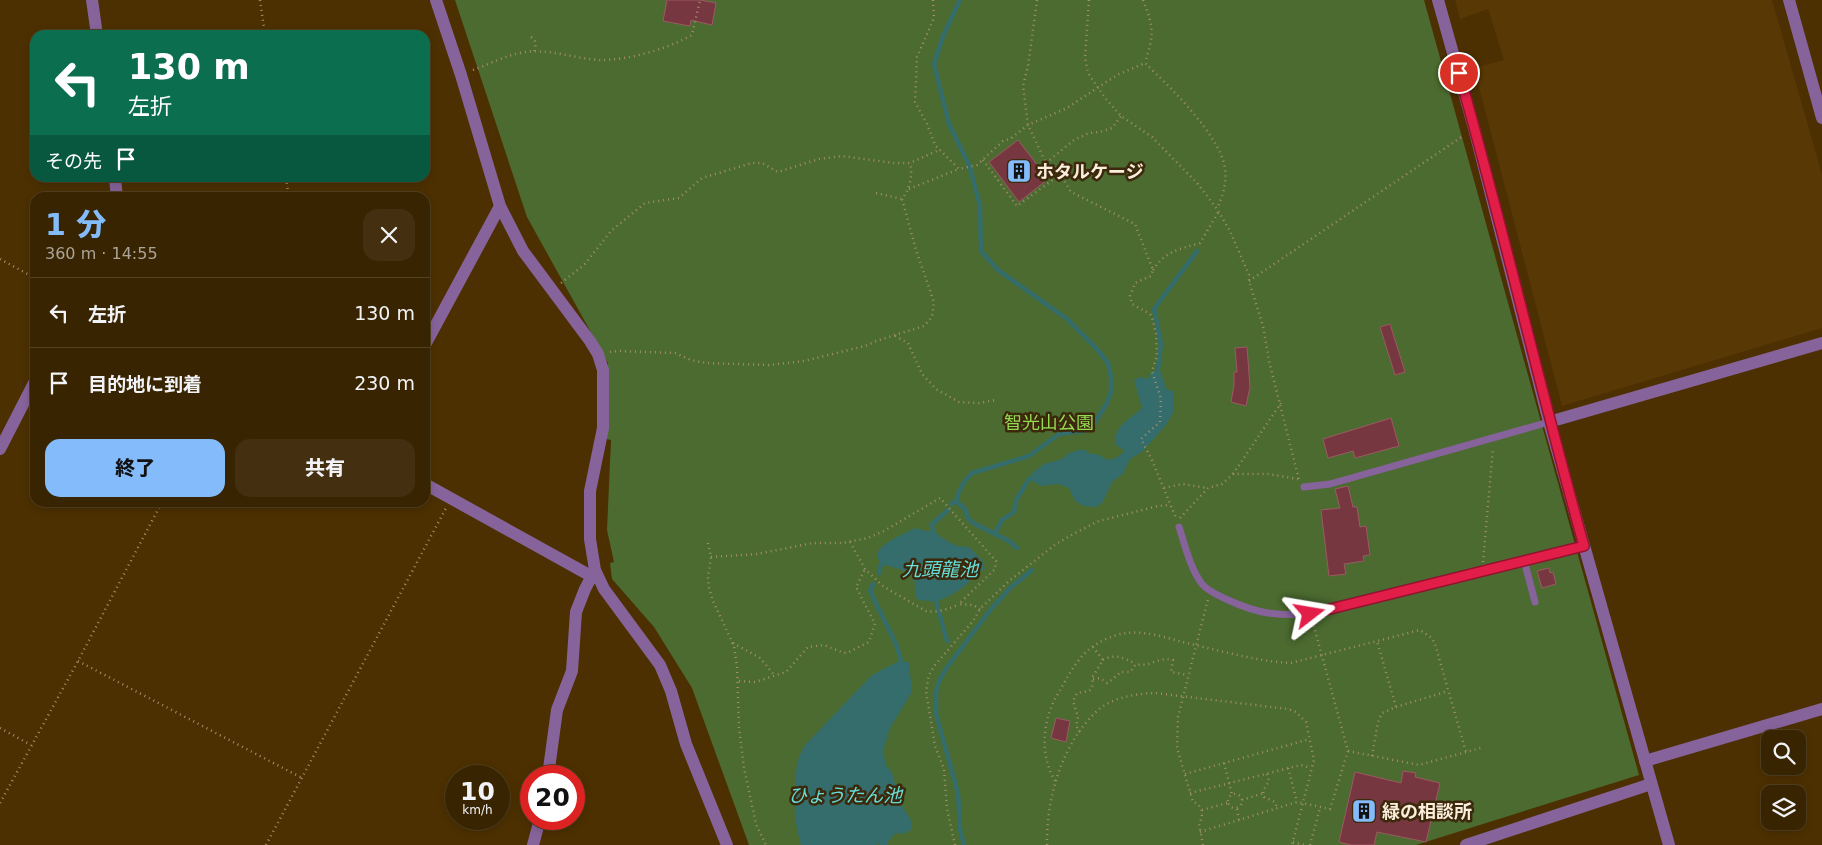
<!DOCTYPE html>
<html lang="ja">
<meta charset="utf-8">
<style>
body{margin:0;font-family:"DejaVu Sans","Noto Sans JP",sans-serif;background:#443010;color:#f1f3f6;height:100vh;display:flex;flex-direction:column;font-size:19px;white-space:nowrap}
*{box-sizing:border-box;margin:0}
p{font-size:16px;color:#aba499}
.icon{flex:none;width:28px;height:28px;fill:none;stroke:currentColor;stroke-width:2;stroke-linecap:round;stroke-linejoin:round}
.map{position:relative;flex:1;overflow:hidden}
.details{position:absolute;left:30px;top:192px;width:400px;height:315px;display:flex;flex-direction:column;background:#392401;border-radius:15px;box-shadow:0 2px 8px #0003,0 0 0 1px #534123}
.details>*{flex:none}
.top-card{position:absolute;left:30px;top:30px;width:400px;height:152px;border-radius:15px;box-shadow:0 2px 8px #0003,0 0 0 1px #534123;background:#0b6e4f;color:#fff;overflow:hidden}
.buttons{position:absolute;left:1761px;top:730px;display:grid;gap:10px}
.buttons a{display:grid;place-items:center;width:45px;height:45px;border-radius:10px;background:#392401;box-shadow:0 2px 8px #0003,0 0 0 1px #534123;font-size:25px}
.speed{position:absolute;left:445px;top:765px;display:flex;gap:10px;font-size:25px;font-weight:700;text-align:center}
.speed>*{display:grid;place-content:center;width:65px;height:65px;border-radius:50%;background:#392401;box-shadow:0 2px 8px #0003,0 0 0 1px #534123;line-height:1}
.speed small{font-size:12px;font-weight:400}
.speed .limit{border:8px solid #d22;background:#fff;color:#111}
.pin{position:absolute;display:grid;place-items:center;width:42px;height:42px;color:#fff;margin:-21px;border:2px solid #fff;border-radius:50%;box-shadow:0 1px 5px #0007}
.me{position:absolute;width:55px;margin:-28px;rotate:76deg;stroke-linejoin:round;filter:drop-shadow(0 0 4px #0008)}
.turn{display:flex;align-items:center;gap:18px;height:105px;padding:0 15px;font-size:22px}
.turn .icon{width:65px;height:65px;stroke-width:2.5}
.turn b{display:block;font-size:35px;line-height:42px}
.then{display:flex;align-items:center;height:48px;padding:0 15px;background:#0003;gap:10px;font-size:19px}
.round{display:grid;place-items:center;flex:none;width:52px;height:52px;border-radius:15px;background:#443010}
.headline{display:flex;align-items:center;justify-content:space-between;height:85px;padding:0 15px}
h1{font-size:30px;font-weight:800;line-height:38px;color:#84bcfb}
.cta{display:flex;gap:10px;margin-top:auto;padding:10px 15px}
.cta a{flex:1;height:58px;border-radius:15px;background:#84bcfb;color:#111;font-size:20px;font-weight:800;line-height:58px;text-align:center}
.cta a+a{background:#443010;color:#f1f3f6}
ul{padding:0;list-style:none}
li{display:flex;align-items:center;gap:15px;height:70px;padding:0 15px;border-top:1px solid #534123}
li div{flex:1}
li b{display:block;font-size:19px}
li em{font-style:normal}
.map>svg:first-child{display:block}
</style>
<div class="map">
<svg width="1822" height="845" viewBox="0 0 1822 845">
<rect width="100%" height="100%" fill="#4c3001"/>
<path fill="#583804" d="M 1455,0 L 1772,0 L 1822,174 L 1822,328 L 1562,406 L 1474,68 L 1504,60 L 1488,9 L 1460,19 Z"/>
<path fill="#4b6b30" d="M 455,0 L 1424,0 L 1639,775 L 1416,845 L 749,845 L 692,688 L 654,627 L 612,579 L 610,563 L 614,562 L 607,530 L 611,440 L 606,439 L 608,363 L 527,217 Z"/>
<path fill="#346d6b" d="M 1159,368 L 1167,390 L 1173,391 L 1174,411 L 1166,425 L 1142,452 L 1130,459 L 1123,474 L 1113,481 L 1102,503 L 1096,507 L 1084,506 L 1075,501 L 1069,488 L 1058,484 L 1041,486 L 1029,479 L 1032,473 L 1044,464 L 1062,459 L 1069,453 L 1083,449 L 1091,454 L 1097,454 L 1108,460 L 1116,458 L 1124,452 L 1124,450 L 1116,445 C 1112,427 1130,419 1142,408 L 1134,380 L 1140,377 L 1148,379 L 1151,373 Z
M 916,528 L 926,531 L 934,531 L 942,538 L 957,546 L 969,547 L 982,560 L 985,569 C 976,573 973,578 967,584 C 959,591 944,600 935,601 C 930,602 924,600 918,600 C 914,595 915,590 915,584 C 913,570 892,567 881,564 C 881,563 877,557 877,556 C 876,545 907,532 916,528 Z
M 901,660 L 909,663 L 912,692 L 890,728 L 883,751 L 886,765 L 892,773 L 900,802 L 912,822 L 911,830 L 903,834 L 896,833 L 889,840 L 887,845 L 880,845 L 879,843 L 876,845 L 801,845 C 795,823 794,813 795,790 C 797,770 794,762 806,744 L 872,675 Z"/>
<g fill="none" stroke-linecap="round" stroke-linejoin="round">
<path stroke="#346d6b" stroke-width="4.5" d="M 960,0 L 943,36 L 934,64 L 949,124 L 969,165
M 1158,369 L 1161,344 L 1154,309 L 1197,251
M 956,501 L 966,510 L 967,517 L 973,523 L 1009,541 L 1017,548
M 951,504 L 956,501 C 959,489 963,482 972,473 L 1029,456 L 1059,434 L 1084,431 L 1092,427 L 1107,403 L 1111,392 L 1111,376 L 1108,363 L 1096,348 L 1067,319 L 998,270 L 981,251 L 980,206 L 970,168
M 934,531 L 931,525 L 948,510
M 995,533 L 1002,520 L 1014,512 L 1016,500 L 1029,479
M 879,573 L 881,564
M 873,584 L 870,591 L 896,644 L 901,660
M 936,601 L 938,610
M 939,612 L 947,641
M 964,845 L 960,829 L 958,793 L 936,714 L 936,692 L 939,681 L 947,667 L 991,609 L 1010,588 L 1032,570"/>
</g>
<path fill="#763740" stroke="#9c5a62" d="M 667,0 L 700,0 L 716,3 L 712,25 L 691,20 L 690,26 L 663,21 Z
M 1018,140 L 1048,179 L 1019,202 L 989,162 Z
M 1390,324 L 1405,372 L 1395,375 L 1380,327 Z
M 1247,347 L 1250,387 L 1246,406 L 1231,402 L 1234,386 L 1234,372 L 1237,372 L 1235,348 Z
M 1391,418 L 1399,446 L 1355,458 L 1353,451 L 1328,458 L 1323,439 Z
M 1348,486 L 1353,507 L 1357,507 L 1360,527 L 1366,526 L 1370,555 L 1363,556 L 1364,561 L 1344,564 L 1346,574 L 1329,576 L 1321,510 L 1340,508 L 1335,489 Z
M 1549,568 L 1550,573 L 1553,572 L 1556,584 L 1542,588 L 1537,571 Z
M 1056,718 L 1070,721 L 1066,742 L 1051,738 Z
M 1403,771 L 1416,773 L 1415,777 L 1440,783 L 1426,842 L 1377,832 L 1374,845 L 1351,845 L 1339,842 L 1355,772 L 1401,783 Z"/>
<g fill="none" stroke-linecap="round" stroke-linejoin="round">
<path stroke="#a38f6f" stroke-width="2.5" stroke-dasharray="1 4" stroke-linecap="butt" d="M 260,0 L 265,35
M 933,0 L 934,18 L 917,57 L 915,102 L 927,124 L 935,145 L 959,169 L 977,165 L 1003,141 L 1010,139 L 1028,125 L 1067,108 L 1117,75 L 1145,63 C 1169,86 1220,135 1225,168 C 1227,183 1223,195 1217,209
M 1037,0 L 1028,66 L 1023,86 L 1028,125 L 1046,163 L 1063,179 L 1071,192 L 1135,224 L 1153,270 L 1151,276 L 1135,283 L 1130,296 L 1132,304 L 1150,314 L 1152,317 L 1156,334 L 1157,356 L 1152,371 L 1161,399 L 1160,422 L 1141,439 L 1152,460 L 1176,518
M 1089,0 L 1085,58 L 1088,73 L 1105,98 L 1121,116 L 1152,137 L 1197,183 L 1217,209 L 1230,231 L 1249,275 L 1249,281 L 1263,326 L 1269,361 L 1299,480
M 1143,0 C 1154,27 1154,35 1145,63
M 531,37 C 537,41 536,46 534,52
M 473,70 C 488,65 504,56 520,53 C 547,47 574,59 600,60 C 630,60 667,49 692,35 L 700,0
M 983,160 L 1017,206 L 1058,176
M 1046,163 L 1074,140 L 1089,133 L 1100,132 L 1112,128 L 1121,116
M 286,178 L 289,198
M 909,189 L 959,169
M 876,193 L 902,199
M 0,259 L 35,278
M 1153,270 C 1165,251 1180,249 1200,243 L 1219,211
M 1249,281 L 1463,136
M 561,283 L 584,265 L 611,231 L 645,203 L 679,198 L 702,178 L 752,163 L 762,163 L 778,172 L 819,159 L 842,156 L 893,163 L 910,163 L 939,150
M 895,336 L 908,343 L 922,374 L 936,389 L 959,402 L 979,403 L 996,400
M 610,352 L 618,351 L 675,353 L 691,360 L 706,363 L 769,365 L 804,361 L 865,346 L 876,341 L 924,326 L 932,317 L 934,302 L 916,250 L 902,199 C 910,188 913,176 910,163
M 1233,474 L 1281,403
M 1164,488 L 1182,484 L 1208,488
M 1180,518 L 1208,488 L 1222,484 L 1233,474 L 1268,474 L 1298,479
M 850,542 L 865,569 L 884,587 L 926,611 C 937,613 950,609 959,604
M 708,543 L 711,557 L 708,577 L 709,588 L 713,601 L 734,646 L 737,667 L 739,728 L 744,768 L 756,824 L 766,845
M 711,557 L 757,554 L 813,543 L 842,543 L 868,538 L 884,531 L 940,498 L 996,561 L 995,569 L 959,604 L 973,605 L 980,609
M 1483,562 L 1493,448
M 733,643 L 760,658 L 775,676
M 1103,660 C 1115,653 1124,658 1136,664
M 78,661 L 302,778
M 1093,679 L 1100,678 L 1107,683 L 1109,682 L 1121,672 L 1130,672 L 1136,664 C 1151,668 1157,656 1173,660 L 1171,672 L 1188,675
M 739,681 L 755,682 L 786,672 L 808,647 L 824,645 L 844,653 L 849,652 L 869,642 L 875,624 L 856,587 L 865,569
M 1396,707 L 1448,691
M 0,728 L 31,745
M 1080,732 L 1076,726 L 1078,717 L 1073,701 L 1077,693 L 1089,691 L 1092,688 L 1093,676 L 1103,660 L 1093,647
M 1348,751 L 1419,765 L 1484,747
M 1372,756 L 1378,722 L 1382,713 L 1396,707 L 1377,641
M 1224,763 L 1232,794
M 1288,768 L 1297,802
M 1185,774 L 1310,739
M 1267,774 L 1269,781 L 1263,791 L 1264,797 L 1275,802 L 1277,808
M 1055,781 C 1040,755 1042,723 1056,697 C 1065,682 1073,665 1085,653 C 1095,643 1112,635 1126,633 C 1145,631 1165,637 1182,642 C 1218,650 1254,661 1291,663 L 1420,630 L 1432,638 L 1435,644 L 1466,752
M 1190,793 L 1301,765 L 1311,768
M1228 801a7 7 0 1 1 14 0a7 7 0 1 1-14 0Z
M 1242,800 L 1264,793
M 0,803 L 78,661 L 162,502
M 1237,809 L 1239,820
M 1202,810 L 1227,803
M 1200,832 L 1297,802 L 1330,809 L 1348,751 L 1313,623
M 1293,842 L 1305,845
M 266,845 L 446,508
M 955,845 L 947,809 L 944,769 L 935,746 L 926,691 L 929,675 L 935,665 L 973,621 L 980,609 L 1009,581 L 1056,544 L 1075,533 L 1099,521 L 1158,506 L 1169,505
M 1047,845 C 1046,799 1062,743 1097,711 C 1112,697 1135,694 1155,693 L 1288,709 L 1296,712 L 1306,722 L 1314,760 L 1292,845
M 1203,845 L 1199,824 C 1204,815 1203,805 1193,802 L 1177,748 L 1178,717 L 1208,599
M 1310,845 L 1320,808"/>
<path stroke="#87639b" stroke-width="7" d="M 1304,487 L 1330,484 L 1549,422
M 1179,527 C 1185,545 1190,568 1202,584 C 1209,592 1218,595 1228,600 C 1259,614 1276,616 1310,614 L 1584,546
M 1524,560 L 1535,602"/>
<path stroke="#87639b" stroke-width="12" d="M 92,0 L 97,35
M 436,0 L 461,75 L 500,206 L 523,251 L 590,341 L 598,354 L 603,370 L 603,428 L 590,491 L 590,539 L 595,570 L 604,589 L 660,665 L 671,691 L 686,744 L 727,845
M 1789,0 L 1822,118
M 115,178 L 117,198
M 425,345 L 500,206
M 1549,422 L 1822,343
M 0,449 L 35,381
M 425,484 L 591,576
M 1645,761 L 1822,709
M 548,776 L 557,710 L 572,671 L 576,612 L 585,589 L 595,570
M 533,845 L 540,819
M 1466,845 L 1651,784"/>
<path stroke="#87639b" stroke-width="12" d="M 1438,0 L 1474,128 L 1549,422 L 1669,845"/>
</g>
<g fill="none" stroke-linecap="round" stroke-linejoin="round">
<defs>
<path id="route" d="M 1310,614 L 1584,546 C 1540,389 1504,230 1459,73"/>
</defs>
<use href="#route" stroke="#92132f" stroke-width="12"/>
<use href="#route" stroke="#e11d48" stroke-width="9"/>
</g>
<defs>
<symbol id="building-square" viewBox="-11 -11 22 22"><rect x="-9" y="-9" width="18" height="18" rx="4" fill="#84bcfb" stroke="#3c280a"/><path d="M-4-6H4V6H1V3H-1V6H-4ZM-2.5-4.3h1.7v1.8h-1.7ZM.8-4.3h1.7v1.8H.8ZM-2.5-1h1.7V.8h-1.7ZM.8-1h1.7V.8H.8Z" fill="#111"/></symbol>
</defs>
<g fill-rule="evenodd">
<use href="#building-square" x="1005" y="157" width="28" height="28"/>
<use href="#building-square" x="1350" y="797" width="28" height="28"/>
</g>
<g text-anchor="middle" dominant-baseline="central" stroke-width="5" stroke-linejoin="round" paint-order="stroke">
<g font-size="18" font-weight="bold" fill="#fbeedd" stroke="#3c280a" text-anchor="start">
<text x="1036" y="171">ホタルケージ</text>
<text x="1382" y="811">緑の相談所</text>
</g>
<g font-size="18" fill="#94da55" stroke="#3c280a">
<text x="1049" y="422">智光山公園</text>
</g>
<g font-size="19" font-style="italic" fill="#64dcd9" stroke="#3c280a">
<text x="940" y="569">九頭龍池</text>
<text x="845" y="795">ひょうたん池</text>
</g>
</g>
</svg>
<div class="buttons">
<a><svg class="icon" aria-label="search" viewBox="0 0 24 24"><circle cx="10" cy="10" r="6"/><path d="M15 15l6 6"/></svg></a>
<a><svg class="icon" aria-label="layers" viewBox="0 0 24 24"><path d="M12 4l9 5-9 5-9-5zM3 14l9 5 9-5"/></svg></a>
</div>
<div class="speed"><div>10<small>km/h</small></div><div class="limit">20</div></div>
<div class="pin" style="left:1459px;top:73px;background:#d93025"><svg class="icon" aria-label="arrive" viewBox="0 0 24 24"><path d="M6 21V4h12l-3 4 3 4H6"/></svg></div>
<svg class="me" style="left:1310px;top:614px" viewBox="-20 -20 40 40"><path d="M0-17L14 15 0 8-14 15z" fill="#e11d48" stroke="#fff" stroke-width="4"/></svg>
<div class="top-card">
<div class="turn"><svg class="icon" aria-label="left" viewBox="0 0 24 24"><path d="M17 20v-9H6M10 6l-5 5 5 5"/></svg><div><b>130 m</b>左折</div></div>
<div class="then">その先<svg class="icon" aria-label="arrive" viewBox="0 0 24 24"><path d="M6 21V4h12l-3 4 3 4H6"/></svg></div>
</div>
<section class="details">
<div class="headline"><div><h1>1 分</h1><p>360 m · 14:55</p></div><a class="round"><svg class="icon" aria-label="close" viewBox="0 0 24 24"><path d="M6 6l12 12M18 6L6 18"/></svg></a></div>
<ul>
<li><svg class="icon" aria-label="left" viewBox="0 0 24 24"><path d="M17 20v-9H6M10 6l-5 5 5 5"/></svg><div><b>左折</b></div><em>130 m</em></li>
<li><svg class="icon" aria-label="arrive" viewBox="0 0 24 24"><path d="M6 21V4h12l-3 4 3 4H6"/></svg><div><b>目的地に到着</b></div><em>230 m</em></li>
</ul>
<div class="cta"><a>終了</a><a>共有</a></div>
</section>
</div>
